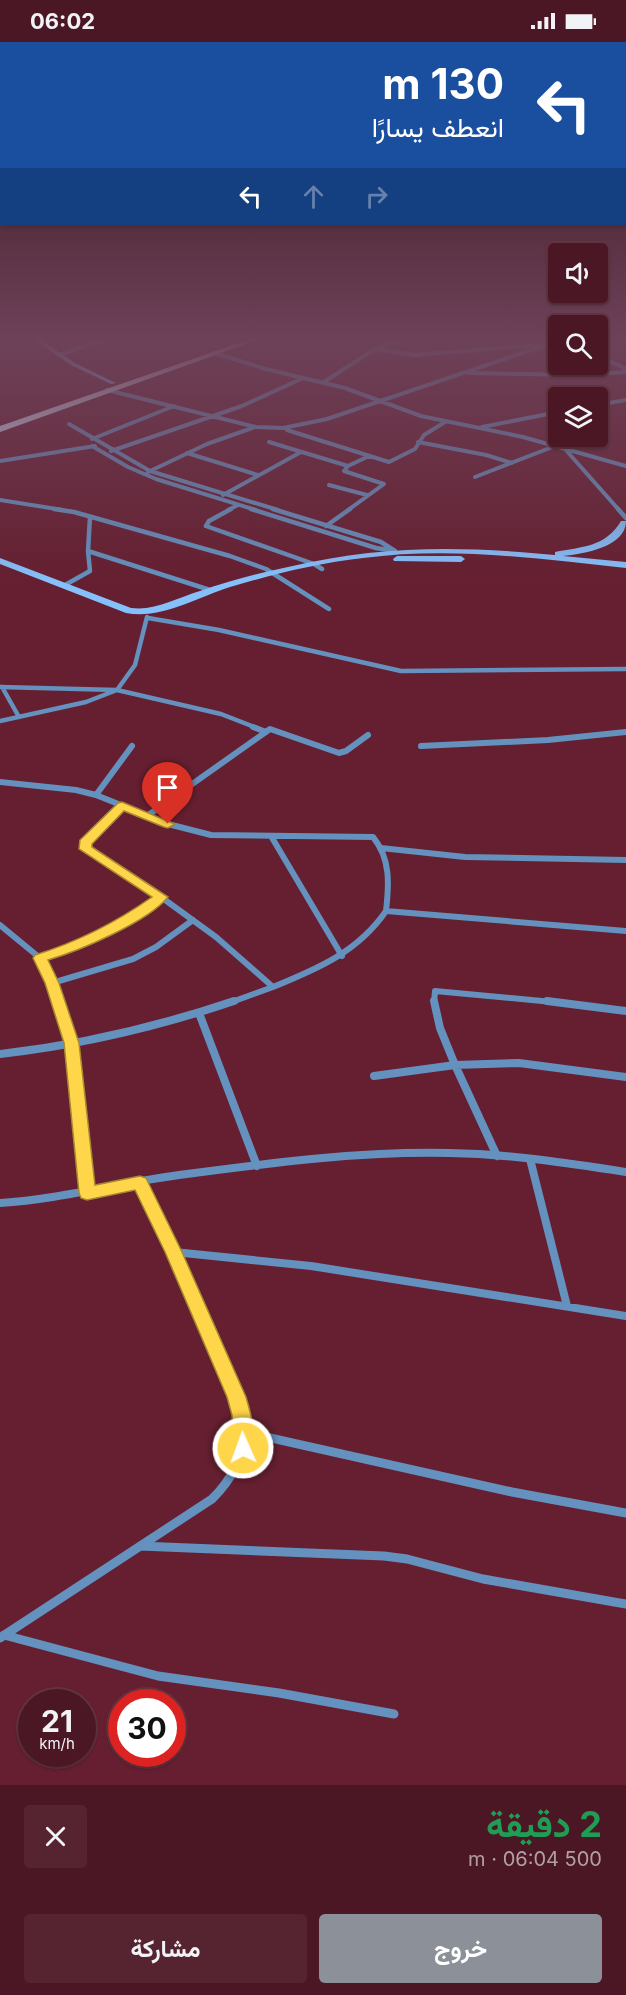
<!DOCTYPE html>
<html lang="ar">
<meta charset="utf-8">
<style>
body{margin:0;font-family:Inter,Vazirmatn,sans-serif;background:#562431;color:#f1f3f6;direction:rtl;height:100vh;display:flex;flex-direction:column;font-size:22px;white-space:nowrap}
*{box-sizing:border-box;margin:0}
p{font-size:20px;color:#b29fa6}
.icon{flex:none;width:33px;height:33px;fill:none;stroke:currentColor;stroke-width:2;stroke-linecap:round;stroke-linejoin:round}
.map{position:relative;height:1743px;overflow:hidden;direction:ltr}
.panel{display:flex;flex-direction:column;background:#4c1724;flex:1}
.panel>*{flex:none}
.guide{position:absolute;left:0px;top:0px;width:627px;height:183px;box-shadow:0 2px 4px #0004,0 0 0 2px #633641;direction:rtl;background:#1a4fa0;color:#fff;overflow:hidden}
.buttons{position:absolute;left:548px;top:201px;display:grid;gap:12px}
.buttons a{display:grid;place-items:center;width:60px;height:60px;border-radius:6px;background:#4c1724;box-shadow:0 2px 4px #0004,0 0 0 2px #633641;font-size:30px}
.speed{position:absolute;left:18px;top:1647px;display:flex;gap:12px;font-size:30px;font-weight:700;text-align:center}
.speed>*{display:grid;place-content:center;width:78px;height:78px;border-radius:50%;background:#4c1724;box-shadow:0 2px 4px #0004,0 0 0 2px #633641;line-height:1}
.speed small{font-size:15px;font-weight:400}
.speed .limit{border:9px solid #d22;background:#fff;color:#111}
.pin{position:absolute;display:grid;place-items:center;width:51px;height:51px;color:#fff;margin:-62px -26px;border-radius:50% 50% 50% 0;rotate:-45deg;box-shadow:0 0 6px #0007}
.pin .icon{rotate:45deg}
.me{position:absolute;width:66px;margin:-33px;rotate:358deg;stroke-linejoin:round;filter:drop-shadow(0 0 4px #0008)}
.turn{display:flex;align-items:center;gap:21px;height:126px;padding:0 24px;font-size:27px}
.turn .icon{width:78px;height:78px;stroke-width:2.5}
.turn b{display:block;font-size:42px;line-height:51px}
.lanes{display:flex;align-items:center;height:57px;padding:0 24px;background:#0003;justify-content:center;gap:30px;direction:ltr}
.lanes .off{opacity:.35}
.round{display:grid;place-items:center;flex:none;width:63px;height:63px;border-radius:6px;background:#562431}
.headline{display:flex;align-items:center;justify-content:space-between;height:102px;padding:0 24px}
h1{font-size:36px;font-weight:700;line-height:45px;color:#1e9e55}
.button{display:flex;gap:12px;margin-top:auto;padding:12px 24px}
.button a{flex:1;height:69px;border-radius:6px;background:#8c9099;color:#fff;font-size:24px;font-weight:700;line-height:69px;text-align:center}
.button a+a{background:#562431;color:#f1f3f6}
.status{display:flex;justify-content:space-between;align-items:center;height:42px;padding:0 30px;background:#4c1724;direction:ltr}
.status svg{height:16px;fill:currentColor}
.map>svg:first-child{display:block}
</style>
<div class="status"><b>06:02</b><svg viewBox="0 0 49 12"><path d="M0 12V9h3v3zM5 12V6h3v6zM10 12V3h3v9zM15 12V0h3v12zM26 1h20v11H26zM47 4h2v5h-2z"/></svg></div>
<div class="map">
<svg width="626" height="1743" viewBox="0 0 626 1743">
<rect width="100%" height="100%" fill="#651f30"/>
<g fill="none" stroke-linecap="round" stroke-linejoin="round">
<path stroke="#6491be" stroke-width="4" d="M 618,295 L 626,298
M 375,307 L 415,313 L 538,303
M 214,311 L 266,327 L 345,346 L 421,374 L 523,395 L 626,424
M 59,313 L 111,295
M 597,313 L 626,327
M 469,331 L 572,333 L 626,330
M 324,340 L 375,307 L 410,295
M 107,348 L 256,385 L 283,386 L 327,377 L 558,299
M 597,363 L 626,358
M 69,382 L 150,429 L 278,468
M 482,385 L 558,370
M 287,388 L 389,420 L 415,407 L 424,393 L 445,380
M 92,397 L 174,364
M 269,400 L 348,424 L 344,429 L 384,442 L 348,468
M 418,400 L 486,413 L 512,421
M 92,404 L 128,425 L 156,437 L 256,468
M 565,407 L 619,468
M 111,409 L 242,364 L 303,336
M 187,411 L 258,433
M 0,419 L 95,404
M 348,424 L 369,414
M 148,430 L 207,402 L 255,385
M 475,435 L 555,404
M 329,443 L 367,453
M 223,453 L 301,410
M 0,458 L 63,468
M 228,468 L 238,463"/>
<path stroke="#6491be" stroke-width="4.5" d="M 54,467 L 74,470 L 230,514 L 266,527 L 329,567
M 231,467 L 209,479 L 206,484 L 314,522 L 322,527
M 251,467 L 376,506 L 395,509
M 273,467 L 381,500 L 395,509
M 618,467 L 626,476
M 326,484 L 350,467
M 88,509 L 210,548
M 65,543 L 90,529 L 88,509 L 90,475
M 148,576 L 219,588 L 401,629 L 626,627
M 0,645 L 117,648 L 221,672 L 257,686
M 2,645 L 19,675
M 0,679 L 86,660 L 117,648 L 135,623 L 147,575"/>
<path stroke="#6491be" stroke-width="6" d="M 253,685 L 266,690
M 421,704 L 548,698 L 626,690
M 0,740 L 76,748 L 96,753 L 168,782 L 211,793 L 373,795 C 391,817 389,843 386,869 L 626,889
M 96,753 L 132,704
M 122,764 L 85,801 L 85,807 L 161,855 L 216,895 L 273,945 C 317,927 358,910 386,869
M 147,774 L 270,687 L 339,711 L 346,709 L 368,693
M 271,794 L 342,914
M 381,806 L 465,815 L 626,818
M 0,883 L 40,916 L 59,961
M 40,916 L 103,891 L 161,855
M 52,941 L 133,917 L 156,905 L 193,878
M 229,961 L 273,945
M 434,961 L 435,949 L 563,961"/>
<path stroke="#6491be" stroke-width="8" d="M 58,959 L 72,1001 L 87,1151
M 547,959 L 626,969
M 199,971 L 257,1124
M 0,1012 C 80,1003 157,985 234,959
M 374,1034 L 455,1023 L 440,986 L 434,959
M 497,1114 L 455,1023 L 519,1021 L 626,1035
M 530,1117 L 567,1264
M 140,1140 L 216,1307
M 0,1161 C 61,1157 119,1141 179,1133 C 269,1121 360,1109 450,1111 C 509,1112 568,1121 626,1130
M 174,1210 L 311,1224 L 626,1274"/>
<path stroke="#6491be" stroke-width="9" d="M 244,1390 L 512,1450 L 626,1471
M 140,1504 L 384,1514 L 407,1517 L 483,1537 L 626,1562
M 4,1593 L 158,1634 L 279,1651 L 394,1672
M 0,1596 L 212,1457 C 263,1407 241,1362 216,1306"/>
<path fill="#86c0fa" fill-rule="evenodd" d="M 30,295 L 37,295 L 75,321 L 116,341 L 111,342 L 71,323 Z
M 621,479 L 626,479 C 626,505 583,512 563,514 L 626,520 L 626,526 C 539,517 451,504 363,516 C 318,521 274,532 230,545 C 198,555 160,578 126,571 L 0,522 L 0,516 L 131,566 C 156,569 176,556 200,549 C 229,539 258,531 288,525 C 382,503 460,504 555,513 L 555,510 C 581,505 606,505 621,479 Z
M 397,514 L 461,514 L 465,517 L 461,520 L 394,519 L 393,517 Z"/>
<path fill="#cee0f2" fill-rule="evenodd" d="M 256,295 L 266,295 L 0,390 L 0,384 Z"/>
</g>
<linearGradient id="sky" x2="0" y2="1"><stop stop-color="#38111a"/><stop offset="0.55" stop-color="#6d4259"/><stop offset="1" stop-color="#6d4259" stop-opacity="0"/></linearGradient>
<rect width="626" height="539" fill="url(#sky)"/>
<path fill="#ffd54a" stroke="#a68a30" stroke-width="1.5" d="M 122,760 L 175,782 L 168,786 L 164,785 L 124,769 L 92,802 L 92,805 L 168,855 C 148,880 79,909 48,918 L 59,941 L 79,1001 L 95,1143 L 140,1134 L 146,1136 L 182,1210 L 246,1355 C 251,1372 258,1396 250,1413 L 243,1415 L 236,1413 L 234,1406 L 232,1373 L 227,1355 L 165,1210 L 135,1148 L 87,1158 L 81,1156 L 79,1151 L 64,1001 L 45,941 L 33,916 L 35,913 C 77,900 115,881 152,855 L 79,807 L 80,798 L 118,761 Z"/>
</svg>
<div class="buttons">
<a><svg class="icon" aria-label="sound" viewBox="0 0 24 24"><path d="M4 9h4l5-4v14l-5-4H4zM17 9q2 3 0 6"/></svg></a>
<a><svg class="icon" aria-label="search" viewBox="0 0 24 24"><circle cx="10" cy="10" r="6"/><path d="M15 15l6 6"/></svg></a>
<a><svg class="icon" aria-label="layers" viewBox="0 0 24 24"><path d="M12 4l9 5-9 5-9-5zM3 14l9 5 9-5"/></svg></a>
</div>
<div class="speed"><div>21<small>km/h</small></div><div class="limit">30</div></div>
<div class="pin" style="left:168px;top:782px;background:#d93025"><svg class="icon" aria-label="arrive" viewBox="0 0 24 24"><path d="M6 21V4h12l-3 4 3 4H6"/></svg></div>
<svg class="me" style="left:243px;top:1406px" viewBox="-20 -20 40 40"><circle r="17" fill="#ffd54a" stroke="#fff" stroke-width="3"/><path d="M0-11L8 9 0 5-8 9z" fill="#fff"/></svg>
<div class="guide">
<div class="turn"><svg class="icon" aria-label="left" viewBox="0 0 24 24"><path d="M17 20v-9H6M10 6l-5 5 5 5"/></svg><div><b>130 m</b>انعطف يسارًا</div></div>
<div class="lanes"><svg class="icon" aria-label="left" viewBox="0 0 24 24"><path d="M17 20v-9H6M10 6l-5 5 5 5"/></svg><svg class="icon off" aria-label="ahead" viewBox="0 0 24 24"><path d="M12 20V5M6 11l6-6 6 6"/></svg><svg class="icon off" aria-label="right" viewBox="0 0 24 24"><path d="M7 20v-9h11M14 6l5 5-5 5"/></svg></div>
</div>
</div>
<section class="panel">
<div class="headline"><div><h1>2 دقيقة</h1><p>500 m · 06:04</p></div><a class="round"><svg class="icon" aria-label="close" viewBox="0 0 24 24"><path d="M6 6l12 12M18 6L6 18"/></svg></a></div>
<div class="button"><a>خروج</a><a>مشاركة</a></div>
</section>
